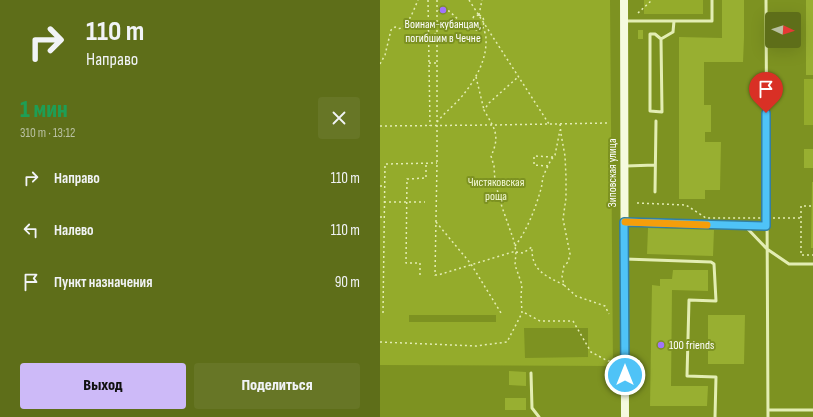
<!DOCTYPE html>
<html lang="ru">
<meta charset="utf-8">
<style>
body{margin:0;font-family:"Sofia Sans Condensed",sans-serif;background:#677626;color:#f1f3f6;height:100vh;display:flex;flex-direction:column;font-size:15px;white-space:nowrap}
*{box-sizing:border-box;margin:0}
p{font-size:13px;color:#b9c0a2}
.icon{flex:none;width:22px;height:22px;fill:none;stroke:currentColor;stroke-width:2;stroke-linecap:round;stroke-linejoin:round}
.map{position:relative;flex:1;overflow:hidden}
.side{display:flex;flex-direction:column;background:#5e6e19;width:380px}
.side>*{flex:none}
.hud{background:#5e6e19;color:#f1f3f6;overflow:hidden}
.needle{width:26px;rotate:94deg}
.buttons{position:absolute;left:385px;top:12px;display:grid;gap:8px}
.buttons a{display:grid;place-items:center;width:36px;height:36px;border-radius:4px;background:#5e6e19;box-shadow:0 4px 16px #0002;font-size:20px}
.pin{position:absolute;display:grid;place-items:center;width:34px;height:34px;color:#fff;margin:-41px -17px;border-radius:50% 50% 50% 0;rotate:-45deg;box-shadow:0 0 4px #0007}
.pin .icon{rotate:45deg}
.me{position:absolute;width:44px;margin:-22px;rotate:0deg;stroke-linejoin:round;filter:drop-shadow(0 0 3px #0008)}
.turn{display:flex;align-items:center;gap:14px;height:84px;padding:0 20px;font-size:18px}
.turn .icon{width:52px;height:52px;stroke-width:2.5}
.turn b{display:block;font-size:28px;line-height:34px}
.round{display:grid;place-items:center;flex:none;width:42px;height:42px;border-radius:4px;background:#677626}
.overview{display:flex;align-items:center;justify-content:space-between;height:68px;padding:0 20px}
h1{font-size:24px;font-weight:800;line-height:30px;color:#1e9e55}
.button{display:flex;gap:8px;margin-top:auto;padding:8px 20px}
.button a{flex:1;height:46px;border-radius:4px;background:#cdbaf8;color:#111;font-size:16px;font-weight:800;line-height:46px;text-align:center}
.button a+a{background:#677626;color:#f1f3f6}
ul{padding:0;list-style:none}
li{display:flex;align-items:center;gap:12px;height:52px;padding:0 20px}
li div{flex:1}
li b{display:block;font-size:15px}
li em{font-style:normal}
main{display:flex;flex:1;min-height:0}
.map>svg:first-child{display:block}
</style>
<main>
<section class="side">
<div class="hud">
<div class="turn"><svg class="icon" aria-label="right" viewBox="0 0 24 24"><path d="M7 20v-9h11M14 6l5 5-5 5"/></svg><div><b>110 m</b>Направо</div></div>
</div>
<div class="overview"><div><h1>1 мин</h1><p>310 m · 13:12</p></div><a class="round"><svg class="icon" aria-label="close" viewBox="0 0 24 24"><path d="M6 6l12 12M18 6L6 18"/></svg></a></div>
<ul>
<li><svg class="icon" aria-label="right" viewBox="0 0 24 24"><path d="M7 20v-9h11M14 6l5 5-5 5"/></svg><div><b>Направо</b></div><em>110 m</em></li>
<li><svg class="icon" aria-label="left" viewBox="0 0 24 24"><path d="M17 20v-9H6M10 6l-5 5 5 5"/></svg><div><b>Налево</b></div><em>110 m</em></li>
<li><svg class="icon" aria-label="arrive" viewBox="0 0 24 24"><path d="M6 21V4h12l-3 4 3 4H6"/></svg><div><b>Пункт назначения</b></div><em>90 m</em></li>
</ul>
<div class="button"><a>Выход</a><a>Поделиться</a></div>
</section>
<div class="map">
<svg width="433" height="417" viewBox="0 0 433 417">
<rect width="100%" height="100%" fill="#7d9221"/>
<path fill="#94ab2b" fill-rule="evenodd" d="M 0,0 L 230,0 L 233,366 L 0,365 ZM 29,315 L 116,315 L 116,322 L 29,322 ZM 144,328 L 208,328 L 208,357 L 145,358 Z
M 264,0 L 323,0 L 323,14 L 264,14 Z
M 424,79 L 433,79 L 433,125 L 424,125 Z"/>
<path fill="#98af31" d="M 342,0 L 364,0 L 364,38 L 363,62 L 324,62 L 324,105 L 331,105 L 331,132 L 325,132 L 325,142 L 341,142 L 340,190 L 325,190 L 325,199 L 299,199 L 299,37 L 342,38 Z
M 426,0 L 433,0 L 433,75 L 426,75 Z
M 258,30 L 263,30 L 263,39 L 258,39 Z
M 424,149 L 433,149 L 433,168 L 424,168 Z
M 432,182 L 433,182 L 433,248 L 431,248 Z
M 268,228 L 334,230 L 333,256 L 267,254 Z
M 293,270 L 328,270 L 328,291 L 292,290 L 291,386 L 328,386 L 327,406 L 270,406 L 272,285 L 280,286 L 280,279 L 292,279 Z
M 328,315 L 365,315 L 364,364 L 328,364 Z
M 129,371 L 146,372 L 146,386 L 129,385 Z
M 125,398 L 146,398 L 146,410 L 125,410 Z"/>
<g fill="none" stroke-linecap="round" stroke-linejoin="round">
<path stroke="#e3edb3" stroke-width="1.5" stroke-dasharray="2 3" stroke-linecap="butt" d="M 48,0 L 50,126
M 57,0 L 57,163 L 55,275 L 58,275 L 136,251
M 89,0 L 169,124
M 58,10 L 69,11 L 81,22 L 88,23 L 92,23
M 258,13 L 272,0
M 99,15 C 105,17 104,22 103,27 L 100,29 L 96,30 C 92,25 91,22 94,16 Z
M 99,15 L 102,0
M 49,35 L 57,34
M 49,63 L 57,63
M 0,64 L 5,55 L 11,30 L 15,27 C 17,28 19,29 21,28 C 28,26 35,7 38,0
M 96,77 L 104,110
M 57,122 C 65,112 75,105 83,95 C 96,79 107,59 106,39 C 106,35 104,30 103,27
M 180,124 L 181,134 L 185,156 L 186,177 L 186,198 L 183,219 L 190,254 L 188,262 L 184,266 L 182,276 L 184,285 L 196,296 L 225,306 L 229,314
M 0,126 L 113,125 L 228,123
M 168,166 L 154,165 L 154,156 L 173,157
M 0,186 L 5,186
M 4,202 L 45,202
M 257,203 L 306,205 L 326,218 L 382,218
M 431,206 L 421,206 L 421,255 L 433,255
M 0,217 L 4,217
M 393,218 L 421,218
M 56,222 L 91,264 L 121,313
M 135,246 C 146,232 155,210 160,192 C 162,187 162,182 163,177 C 166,170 170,160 175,155 L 180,130
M 136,252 L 143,253 L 152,247 C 151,271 166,276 184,285
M 40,275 L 40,263 L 26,263 L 27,179 L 46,178 L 46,163
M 3,313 L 5,164 L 57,163
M 145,313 L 160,321 L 193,321 L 211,352 L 228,361 L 237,361
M 0,342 L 96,346 L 127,342 L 142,313 L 141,295 L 142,285 L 135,265 L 136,252 L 134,241 L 122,207 L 115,182 L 114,166 L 111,156 C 121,135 114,128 104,110 L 109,103 L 138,77
M 253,361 L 263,361"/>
<path stroke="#e3edb3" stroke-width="3" d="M 386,0 L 388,417
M 245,21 L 332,21 L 332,0
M 270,34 L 275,34 L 281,39 L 282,112 L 270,111 Z
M 281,39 L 293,32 L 294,21
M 246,166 L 275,165
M 275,192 L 276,121
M 246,222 L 386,226
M 365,226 L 387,249 L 409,264 L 433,264
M 245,259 L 331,262 L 334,264 L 336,301 L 309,300 L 307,376 L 336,377 L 335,417
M 151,373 L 152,408 L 159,417
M 388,410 L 433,410"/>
<path stroke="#f5fadf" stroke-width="8" d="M 244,0 L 245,417"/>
</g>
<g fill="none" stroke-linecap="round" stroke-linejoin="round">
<defs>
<path id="route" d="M 245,375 L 244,222 L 386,226 L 386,113"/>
</defs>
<use href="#route" stroke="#337fa1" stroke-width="10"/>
<use href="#route" stroke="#4fc3f7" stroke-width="7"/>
<path stroke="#f59e0b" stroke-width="7" d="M 245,222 L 327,225"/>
</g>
<g fill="#a174fa" stroke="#7d9221" stroke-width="1.5">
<circle cx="63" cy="10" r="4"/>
<circle cx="281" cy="345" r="4"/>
</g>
<g text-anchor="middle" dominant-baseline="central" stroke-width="4" stroke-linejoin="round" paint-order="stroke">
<g font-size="12" fill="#fff" stroke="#7d9221">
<text x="63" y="24">Воинам-кубанцам,<tspan x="63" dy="14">погибшим в Чечне</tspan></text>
<text x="289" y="345" text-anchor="start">100 friends</text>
</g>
<g font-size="12" fill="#fff" stroke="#7d9221">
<text transform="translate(232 173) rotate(-90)">Зиповская улица</text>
</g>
<g font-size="12" fill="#f4fad8" stroke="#7d9221">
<text x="116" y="182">Чистяковская<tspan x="116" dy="14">роща</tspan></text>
</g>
</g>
</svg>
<div class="buttons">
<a><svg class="needle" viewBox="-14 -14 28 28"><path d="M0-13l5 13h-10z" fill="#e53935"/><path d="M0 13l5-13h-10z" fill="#b9c0a2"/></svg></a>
</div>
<div class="pin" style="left:386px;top:113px;background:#d93025"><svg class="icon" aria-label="arrive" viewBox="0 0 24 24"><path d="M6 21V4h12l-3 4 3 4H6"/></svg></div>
<svg class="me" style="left:245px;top:375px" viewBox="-20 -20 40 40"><circle r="17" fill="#4fc3f7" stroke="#fff" stroke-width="3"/><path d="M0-11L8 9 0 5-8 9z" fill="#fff"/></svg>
</div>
</main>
